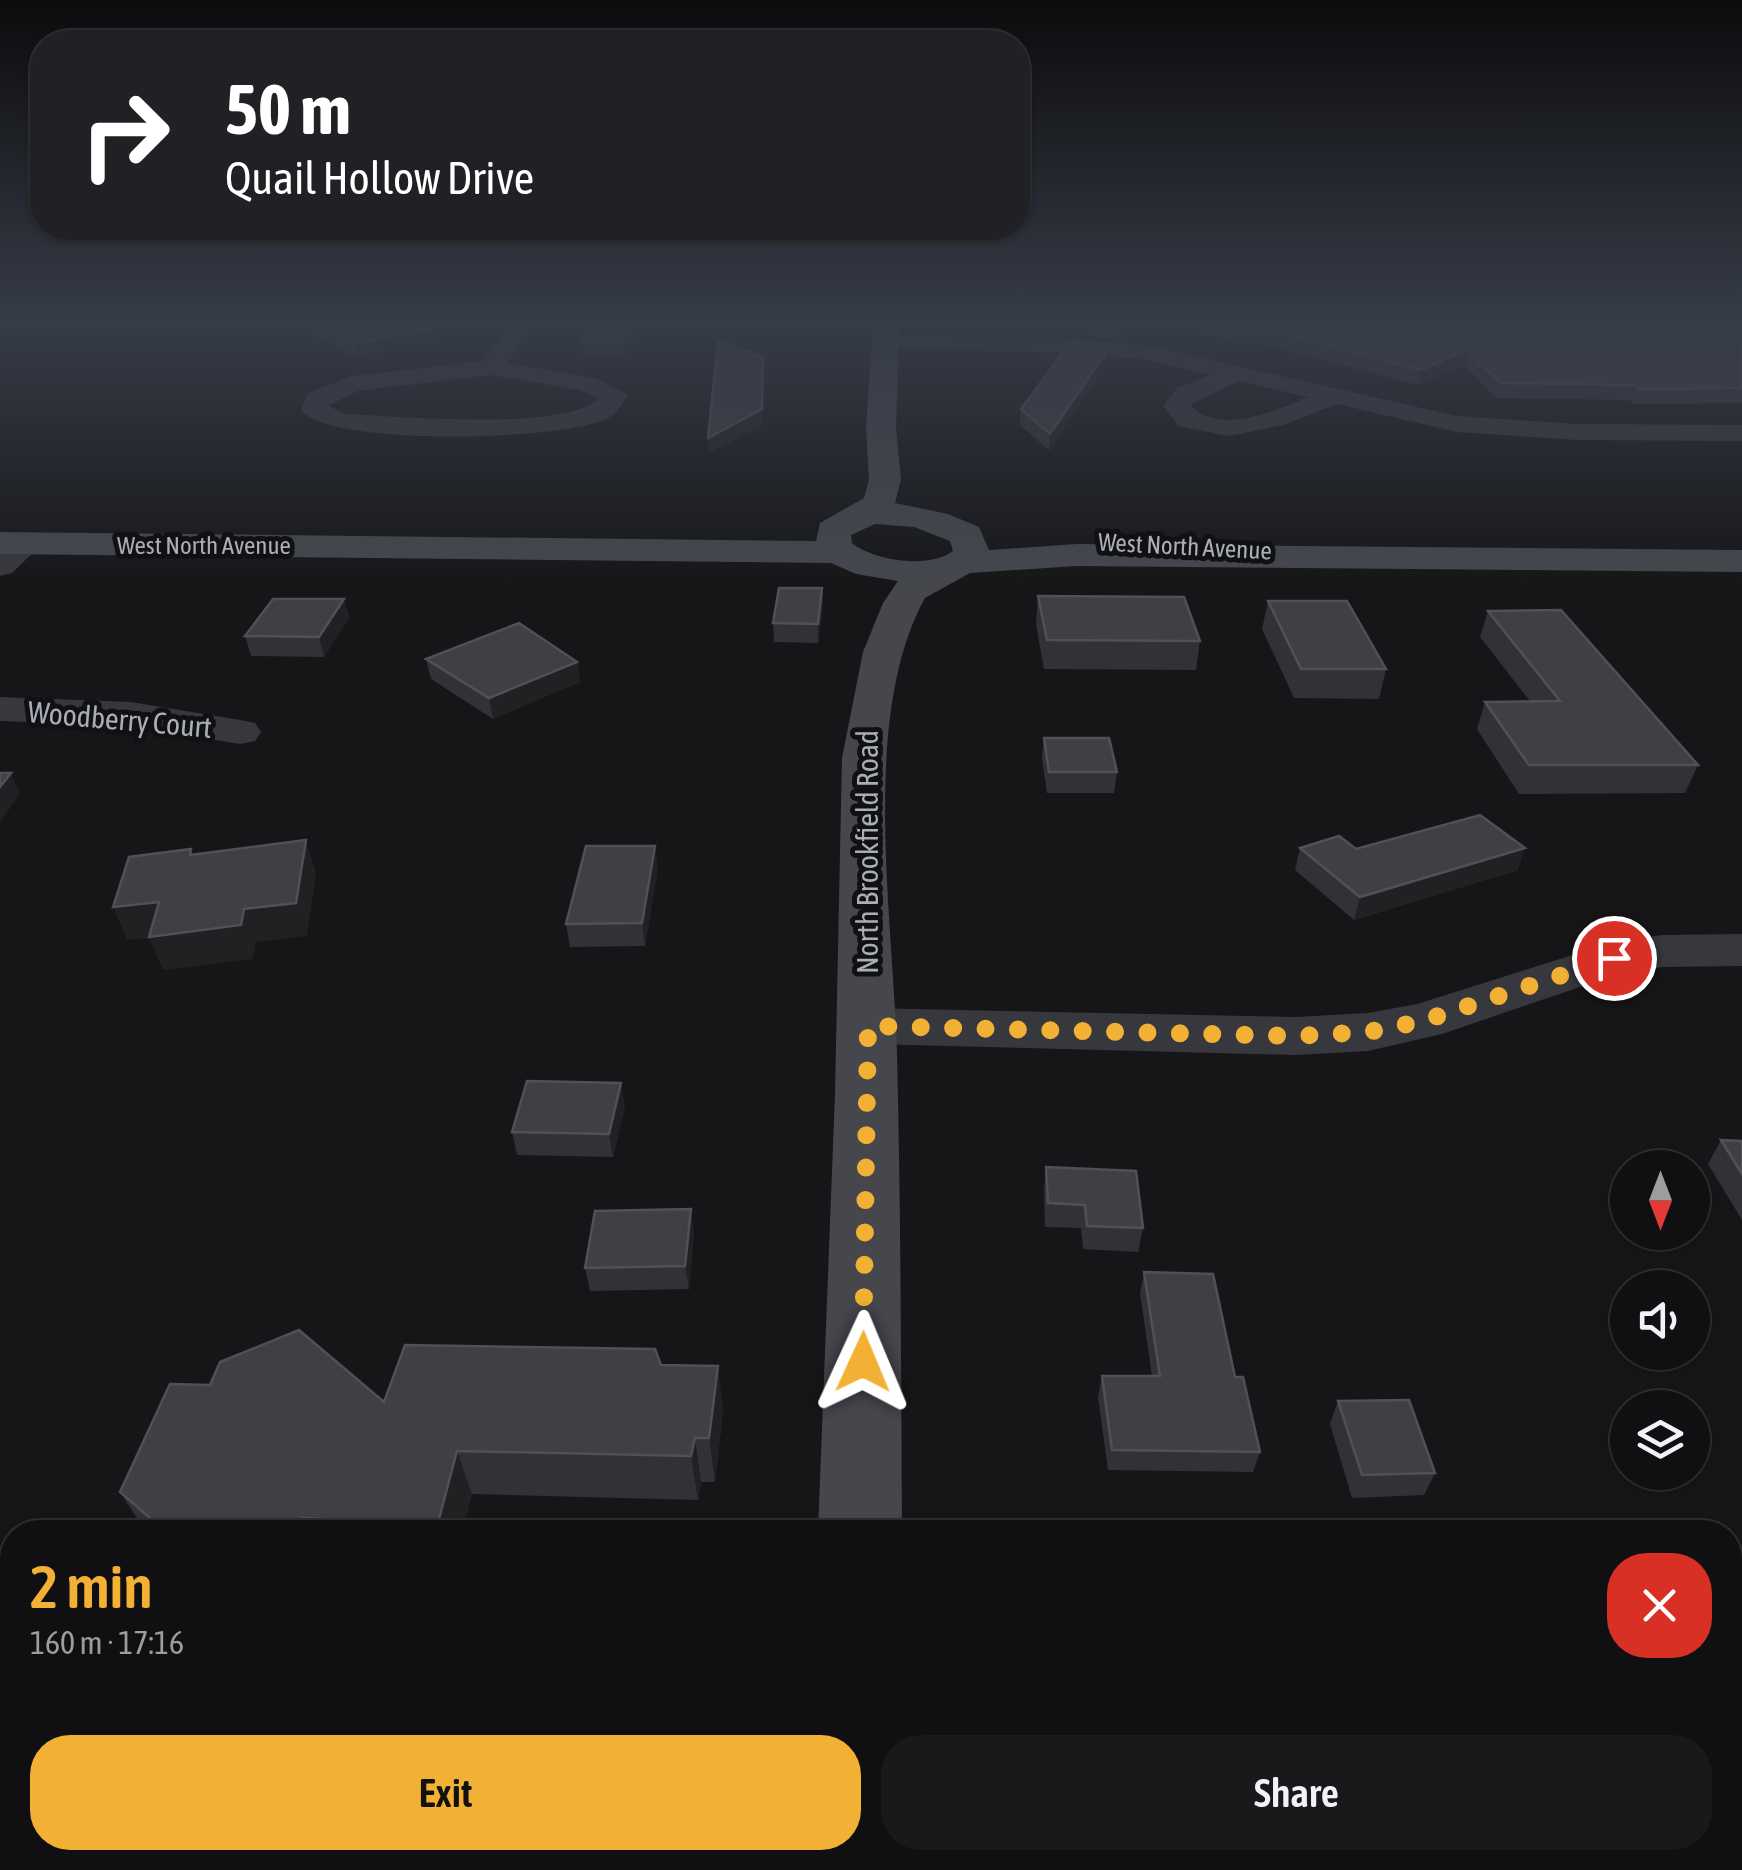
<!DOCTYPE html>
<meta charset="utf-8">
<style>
body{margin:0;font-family:"Asap Condensed",sans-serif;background:#19191b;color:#f1f3f6;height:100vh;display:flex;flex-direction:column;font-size:38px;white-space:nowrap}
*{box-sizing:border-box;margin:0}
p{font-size:32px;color:#9c9d9f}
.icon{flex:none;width:55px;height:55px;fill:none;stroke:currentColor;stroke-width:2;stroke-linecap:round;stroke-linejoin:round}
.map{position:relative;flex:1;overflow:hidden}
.drawer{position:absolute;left:0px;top:1520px;width:1742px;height:350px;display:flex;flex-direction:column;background:#101012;border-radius:40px 40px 0 0;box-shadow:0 2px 8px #0004,0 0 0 2px #303032}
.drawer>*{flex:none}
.hud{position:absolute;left:30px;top:30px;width:1000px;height:210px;border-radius:40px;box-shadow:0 2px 8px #0004,0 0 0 2px #303032;background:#202124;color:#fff;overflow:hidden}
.needle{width:65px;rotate:180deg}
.controls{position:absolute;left:1610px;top:1150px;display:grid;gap:20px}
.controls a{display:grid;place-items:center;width:100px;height:100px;border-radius:50%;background:#101012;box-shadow:0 2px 8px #0004,0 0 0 2px #303032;font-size:50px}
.pin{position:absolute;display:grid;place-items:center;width:85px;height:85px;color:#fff;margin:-42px;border:5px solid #fff;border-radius:50%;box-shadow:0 2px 10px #0007}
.me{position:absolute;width:110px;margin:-55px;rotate:1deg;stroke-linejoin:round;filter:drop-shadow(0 0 8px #0008)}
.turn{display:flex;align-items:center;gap:35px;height:210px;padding:0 30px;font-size:45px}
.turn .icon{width:130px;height:130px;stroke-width:2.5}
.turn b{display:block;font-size:70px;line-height:85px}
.round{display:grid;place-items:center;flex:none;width:105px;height:105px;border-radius:40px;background:#19191b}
.summary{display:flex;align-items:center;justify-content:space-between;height:170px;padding:0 30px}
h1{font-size:60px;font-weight:600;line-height:75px;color:#f2b134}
.button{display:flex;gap:20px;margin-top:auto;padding:20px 30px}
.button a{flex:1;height:115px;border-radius:40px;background:#f2b134;color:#111;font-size:40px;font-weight:600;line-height:115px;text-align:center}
.button a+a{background:#19191b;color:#f1f3f6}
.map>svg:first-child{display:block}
</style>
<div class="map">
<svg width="1742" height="1870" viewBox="0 0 1742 1870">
<rect width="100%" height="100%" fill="#161618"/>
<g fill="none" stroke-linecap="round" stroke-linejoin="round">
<path fill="#37383d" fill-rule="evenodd" d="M 510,325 L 533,325 L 507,363 L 595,378 L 628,395 C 622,403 617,413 608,418 C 566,441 329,447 301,410 L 308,393 L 352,376 L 483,361 ZM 491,375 L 580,390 L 599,398 C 569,432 395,416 346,414 L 328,406 L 357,391 Z
M 885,336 L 1080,339 L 1149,346 L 1457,416 L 1578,424 L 1742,425 L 1742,441 L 1578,440 L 1457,432 L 1337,404 L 1283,425 L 1228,436 L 1179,426 L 1163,406 L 1177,388 L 1211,375 L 1149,360 L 1080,353 L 877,348 L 877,338 ZM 1239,381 L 1308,397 C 1275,411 1220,436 1190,405 Z
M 27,533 L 43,543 L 12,573 L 0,576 L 0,549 Z
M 0,697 L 131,702 L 240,720 L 255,723 L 261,732 L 255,741 L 240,744 L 131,726 L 0,721 Z
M 1742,934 L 1742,966 L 1663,967 L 1621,973 L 1442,1034 L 1368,1051 L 1296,1055 L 867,1044 L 848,1039 L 840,1026 L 848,1013 L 867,1008 L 1296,1017 L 1368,1013 L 1417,1004 L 1614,942 L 1663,935 Z"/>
<path fill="#45474d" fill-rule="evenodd" d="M 873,325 L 899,325 L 896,428 L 901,479 L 895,503 L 948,514 L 979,527 L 989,550 L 1077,544 L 1742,550 L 1742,572 L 1077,566 L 970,573 L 925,598 C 859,717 894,922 897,1055 C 901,1214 901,1373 902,1532 L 818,1532 L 835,1094 L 842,758 L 863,652 L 883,603 L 898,581 L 856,574 L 831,563 L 0,554 L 0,532 L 816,541 L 820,523 L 864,498 L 869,479 L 866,428 ZM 875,524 L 914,527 L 950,541 L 953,551 C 930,569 874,561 852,543 L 851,535 Z
M 805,1858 L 905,1858 L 905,1870 L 805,1870 Z"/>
</g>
<path fill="#323236" d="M 0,325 L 63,325 L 54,332 L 0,332 Z
M 309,325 L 447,325 L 433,341 L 357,358 L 311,333 Z
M 592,325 L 640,325 L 640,327 L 625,356 L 584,356 L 582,341 Z
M 1086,325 L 1601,325 L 1616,327 L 1742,325 L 1742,403 L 1634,404 L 1629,400 L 1496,398 L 1464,364 L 1418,385 L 1272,346 L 1223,341 L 1224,336 L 1131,328 L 1123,340 L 1085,336 Z
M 1110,360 L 1049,450 L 1020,425 L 1021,409 Z
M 822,588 L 823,607 L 818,643 L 774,642 L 773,623 Z
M 1038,596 L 1200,641 L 1196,670 L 1044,669 L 1036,624 Z
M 344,599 L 349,618 L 324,657 L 251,656 L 245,636 Z
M 1268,601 L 1386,669 L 1379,699 L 1294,698 L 1262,629 Z
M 1488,611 L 1698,765 L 1685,793 L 1519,794 L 1477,729 L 1485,702 L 1530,701 L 1480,637 Z
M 426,659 L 577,662 L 580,682 L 493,719 L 431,679 Z
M 1044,738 L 1117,772 L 1114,793 L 1047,793 L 1042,758 Z
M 1300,848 L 1356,849 L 1518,870 L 1354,920 L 1295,870 Z
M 658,868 L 645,946 L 570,947 L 566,924 Z
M 625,1106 L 613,1157 L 517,1155 L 512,1132 Z
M 1721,1140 L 1742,1141 L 1742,1220 L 1708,1164 Z
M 1046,1167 L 1143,1228 L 1138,1252 L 1083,1249 L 1081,1228 L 1045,1227 L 1044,1190 Z
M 694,1232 L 689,1289 L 590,1291 L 585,1268 Z
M 1144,1272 L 1235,1377 L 1260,1452 L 1253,1472 L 1108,1470 L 1098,1397 L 1102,1376 L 1152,1376 L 1140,1293 Z
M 661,1365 L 723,1410 L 715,1482 L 701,1482 L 698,1500 L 472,1494 L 462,1532 L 146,1532 L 120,1492 L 210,1385 L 384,1402 Z
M 1338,1401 L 1435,1473 L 1424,1495 L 1352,1498 L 1330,1424 Z
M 1742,1757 L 1742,1870 L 1673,1870 L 1669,1858 L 1730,1858 Z
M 1138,1858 L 1391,1858 L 1395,1870 L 1140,1870 Z"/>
<path fill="#212124" d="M 52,325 L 63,325 L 54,332 Z
M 433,325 L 447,325 L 433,341 L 357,358 L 354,344 Z
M 632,325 L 640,325 L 640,327 L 625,356 L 623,342 Z
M 1131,325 L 1131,328 L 1123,340 L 1125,326 Z
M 1111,345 L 1110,360 L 1049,450 L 1050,434 Z
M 1467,350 L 1464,364 L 1418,385 L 1421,370 Z
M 763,357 L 762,425 L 709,454 L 708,438 Z
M 822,588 L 823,607 L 818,643 L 818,624 Z
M 344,599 L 349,618 L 324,657 L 319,637 Z
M 577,662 L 580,682 L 493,719 L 489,698 Z
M 11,773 L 20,794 L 0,822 L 0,787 Z
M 306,840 L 316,873 L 307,936 L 256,942 L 253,959 L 163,970 L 149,938 L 127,940 L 113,907 L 159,902 L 244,909 Z
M 655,846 L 658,868 L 645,946 L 642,923 Z
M 1525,848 L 1518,870 L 1354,920 L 1360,897 Z
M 621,1083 L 625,1106 L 613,1157 L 609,1134 Z
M 691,1209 L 694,1232 L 689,1289 L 685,1266 Z
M 718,1366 L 723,1410 L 715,1482 L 709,1438 Z
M 695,1438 L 701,1482 L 698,1500 L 691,1456 Z
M 457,1451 L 472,1494 L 462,1532 L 441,1532 L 438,1523 Z
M 301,1518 L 308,1532 L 273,1532 Z"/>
<path fill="#3f3f44" stroke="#4f5156" stroke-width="2.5" d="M 317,325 L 433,325 L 430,329 L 354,344 Z
M 592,325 L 632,325 L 623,342 L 582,341 Z
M 1226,325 L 1601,325 L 1616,327 L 1629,325 L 1742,325 L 1742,388 L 1639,389 L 1634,385 L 1501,383 L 1467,350 L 1421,370 L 1274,331 L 1225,326 Z
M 718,341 L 763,357 L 762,409 L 708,438 Z
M 1071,342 L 1111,345 L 1050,434 L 1021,409 Z
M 779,588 L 822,588 L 818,624 L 773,623 Z
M 1038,596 L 1184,597 L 1200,641 L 1047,640 Z
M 273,599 L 344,599 L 319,637 L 245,636 Z
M 1268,601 L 1347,601 L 1386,669 L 1301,669 Z
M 1561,610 L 1698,765 L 1529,765 L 1485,702 L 1560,701 L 1488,611 Z
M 519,623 L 577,662 L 489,698 L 426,659 Z
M 1044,738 L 1109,738 L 1117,772 L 1049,772 Z
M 0,773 L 11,773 L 0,787 Z
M 1480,815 L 1525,848 L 1360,897 L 1300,848 L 1339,836 L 1356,849 Z
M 306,840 L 296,903 L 244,909 L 241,925 L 149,937 L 159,902 L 113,907 L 129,857 L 191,849 L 190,855 Z
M 586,846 L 655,846 L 642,923 L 566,924 Z
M 527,1081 L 621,1083 L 609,1134 L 512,1132 Z
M 1721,1140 L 1742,1141 L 1742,1174 Z
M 1046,1167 L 1136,1171 L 1143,1228 L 1087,1226 L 1085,1205 L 1048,1203 Z
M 691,1209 L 685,1266 L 585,1268 L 595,1211 Z
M 1144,1272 L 1213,1274 L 1235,1377 L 1243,1377 L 1260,1452 L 1112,1450 L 1102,1376 L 1160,1376 Z
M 299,1330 L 384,1402 L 405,1345 L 655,1349 L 661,1365 L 718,1366 L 709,1438 L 695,1438 L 691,1456 L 457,1451 L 438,1523 L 301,1518 L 273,1532 L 166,1532 L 120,1492 L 170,1384 L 210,1385 L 220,1362 Z
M 1409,1400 L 1435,1473 L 1362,1475 L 1338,1401 Z
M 1730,1756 L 1742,1757 L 1742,1858 L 1726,1858 L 1730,1858 Z
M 1152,1858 L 1391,1858 L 1395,1870 L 1154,1870 Z"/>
<linearGradient id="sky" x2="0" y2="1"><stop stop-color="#0c0c0d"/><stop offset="0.55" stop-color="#363c48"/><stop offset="1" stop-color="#363c48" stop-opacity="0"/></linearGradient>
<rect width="1742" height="587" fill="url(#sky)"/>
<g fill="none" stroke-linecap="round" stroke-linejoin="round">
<path stroke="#f2b134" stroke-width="18" stroke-dasharray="0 32.4" d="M 863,1362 L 868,1026 L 1296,1036 L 1368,1032 L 1423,1021 L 1614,958"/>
</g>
<g text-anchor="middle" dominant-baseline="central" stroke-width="10" stroke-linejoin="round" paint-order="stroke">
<g font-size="25" fill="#a8adb8" stroke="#111113">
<text x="204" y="545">West North Avenue</text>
<text transform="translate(1185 546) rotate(3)">West North Avenue</text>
</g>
<g font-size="30" fill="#a8adb8" stroke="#111113">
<text transform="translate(120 719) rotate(5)">Woodberry Court</text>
<text transform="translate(867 852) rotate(-90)">North Brookfield Road</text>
</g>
</g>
</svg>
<div class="controls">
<a><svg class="needle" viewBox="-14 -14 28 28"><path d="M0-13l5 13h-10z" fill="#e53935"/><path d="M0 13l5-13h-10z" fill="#9c9d9f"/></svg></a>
<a><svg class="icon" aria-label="sound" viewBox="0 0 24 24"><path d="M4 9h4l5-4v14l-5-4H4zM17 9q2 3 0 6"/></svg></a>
<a><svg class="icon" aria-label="layers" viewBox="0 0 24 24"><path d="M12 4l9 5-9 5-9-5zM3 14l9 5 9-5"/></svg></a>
</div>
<div class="pin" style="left:1614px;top:958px;background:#d93025"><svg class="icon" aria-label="arrive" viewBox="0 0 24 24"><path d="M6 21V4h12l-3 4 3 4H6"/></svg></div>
<svg class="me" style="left:863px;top:1362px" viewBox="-20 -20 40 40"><path d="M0-17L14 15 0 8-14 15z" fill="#f2b134" stroke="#fff" stroke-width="4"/></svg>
<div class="hud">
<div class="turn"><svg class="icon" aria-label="right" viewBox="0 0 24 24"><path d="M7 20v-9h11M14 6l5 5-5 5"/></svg><div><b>50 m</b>Quail Hollow Drive</div></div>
</div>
<section class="drawer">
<div class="summary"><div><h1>2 min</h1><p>160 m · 17:16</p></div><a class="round" style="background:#d93025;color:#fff"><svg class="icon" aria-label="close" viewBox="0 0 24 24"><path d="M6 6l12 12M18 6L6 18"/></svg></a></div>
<div class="button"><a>Exit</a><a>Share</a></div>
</section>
</div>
